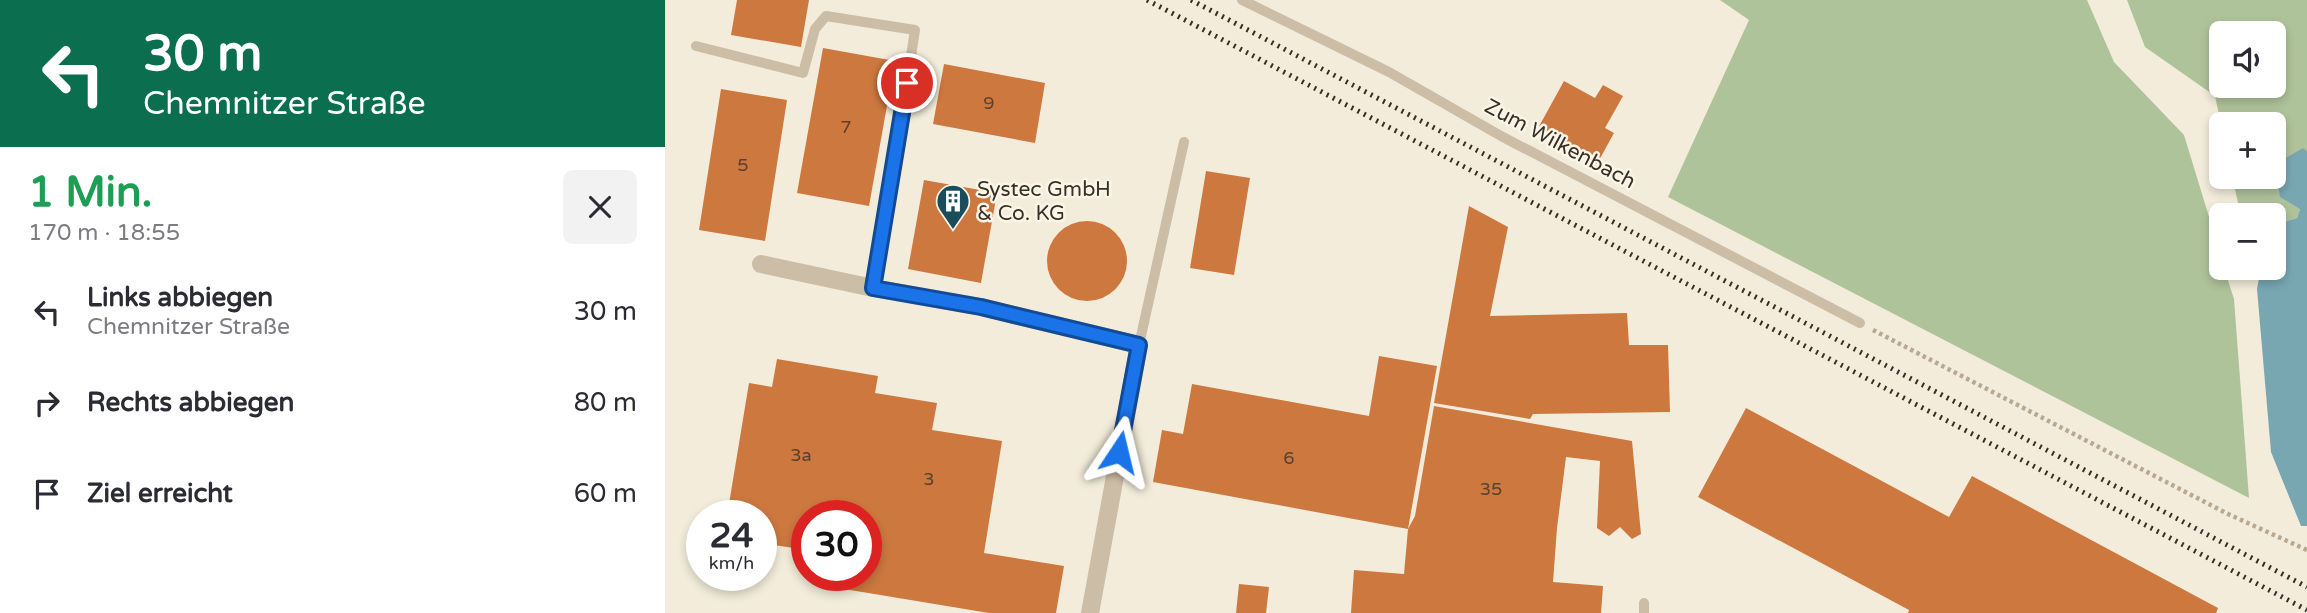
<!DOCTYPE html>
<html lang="de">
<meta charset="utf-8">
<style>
body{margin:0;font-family:"Varela Round",sans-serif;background:#f2f2f3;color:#2b2b33;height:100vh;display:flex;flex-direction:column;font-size:26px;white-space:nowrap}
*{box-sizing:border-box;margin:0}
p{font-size:23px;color:#7c7c81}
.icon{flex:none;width:38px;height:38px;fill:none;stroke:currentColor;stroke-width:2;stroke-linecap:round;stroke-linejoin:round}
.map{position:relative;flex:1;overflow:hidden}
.panel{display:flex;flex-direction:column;background:#fff;width:665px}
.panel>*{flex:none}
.top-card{background:#0b6e4f;color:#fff;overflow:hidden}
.controls{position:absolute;left:1544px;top:21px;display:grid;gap:14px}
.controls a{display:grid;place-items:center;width:77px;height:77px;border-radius:10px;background:#fff;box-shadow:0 4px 10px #0003;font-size:35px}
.speed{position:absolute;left:21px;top:500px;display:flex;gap:14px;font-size:35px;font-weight:700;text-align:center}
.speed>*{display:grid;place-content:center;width:91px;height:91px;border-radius:50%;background:#fff;box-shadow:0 4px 10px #0003;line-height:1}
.speed small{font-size:18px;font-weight:400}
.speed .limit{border:10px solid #d22;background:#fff;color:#111}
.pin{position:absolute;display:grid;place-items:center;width:60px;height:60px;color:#fff;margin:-30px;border:4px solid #fff;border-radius:50%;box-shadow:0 2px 7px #0007}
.me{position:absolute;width:77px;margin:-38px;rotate:10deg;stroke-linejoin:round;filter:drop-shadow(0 0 5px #0008)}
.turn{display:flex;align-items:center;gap:24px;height:147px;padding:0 28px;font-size:32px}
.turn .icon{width:91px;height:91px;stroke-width:2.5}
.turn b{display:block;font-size:49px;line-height:60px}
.round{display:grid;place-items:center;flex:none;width:74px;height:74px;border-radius:10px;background:#f2f2f3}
.summary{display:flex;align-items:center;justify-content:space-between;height:119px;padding:0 28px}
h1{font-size:42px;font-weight:800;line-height:52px;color:#1e9e55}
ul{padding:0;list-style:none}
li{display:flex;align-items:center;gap:21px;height:91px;padding:0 28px}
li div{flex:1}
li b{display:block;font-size:26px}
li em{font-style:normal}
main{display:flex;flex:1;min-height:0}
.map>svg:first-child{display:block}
</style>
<main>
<section class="panel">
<div class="top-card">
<div class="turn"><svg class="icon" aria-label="left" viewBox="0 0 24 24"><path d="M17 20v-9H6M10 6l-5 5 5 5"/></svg><div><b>30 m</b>Chemnitzer Straße</div></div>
</div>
<div class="summary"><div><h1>1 Min.</h1><p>170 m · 18:55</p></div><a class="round"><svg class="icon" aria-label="close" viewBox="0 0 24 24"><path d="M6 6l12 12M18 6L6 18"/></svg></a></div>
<ul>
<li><svg class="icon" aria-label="left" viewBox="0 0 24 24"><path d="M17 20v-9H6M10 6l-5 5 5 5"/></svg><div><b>Links abbiegen</b><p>Chemnitzer Straße</p></div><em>30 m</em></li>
<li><svg class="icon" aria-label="right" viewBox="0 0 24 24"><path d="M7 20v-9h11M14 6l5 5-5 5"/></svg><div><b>Rechts abbiegen</b></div><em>80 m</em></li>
<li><svg class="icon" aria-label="arrive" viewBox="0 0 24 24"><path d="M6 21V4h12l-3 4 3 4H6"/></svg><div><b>Ziel erreicht</b></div><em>60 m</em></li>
</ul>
</section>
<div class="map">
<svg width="1642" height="613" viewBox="0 0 1642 613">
<rect width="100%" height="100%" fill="#f3ecdb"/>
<path fill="#afc39a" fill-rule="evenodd" d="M 1055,0 L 1422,0 L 1449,62 L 1519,135 L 1556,256 L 1556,268 L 1559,268 L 1569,299 L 1584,498 L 1003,197 L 1084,20 Z
M 1462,0 L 1642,0 L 1642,151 L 1637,148 L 1635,209 L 1632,218 L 1608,225 L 1608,215 L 1576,215 L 1567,177 L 1608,177 L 1608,124 L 1556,124 L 1550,96 L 1480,47 ZM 1556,33 L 1608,33 L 1608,86 L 1556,86 Z"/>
<path fill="#78a7b2" d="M 1638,148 L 1642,151 L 1642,526 L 1636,526 L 1606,452 L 1592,289 L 1596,268 L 1608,268 L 1608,225 L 1632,218 L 1635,209 L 1615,197 L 1610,164 Z"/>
<path fill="#cd783f" d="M 72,0 L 144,0 L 136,47 L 66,35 Z
M 158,48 L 230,61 L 204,206 L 132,193 Z
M 279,64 L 380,83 L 370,143 L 268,124 Z
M 899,81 L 930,98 L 938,85 L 958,96 L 940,128 L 949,133 L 932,164 L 872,130 Z
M 56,89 L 122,100 L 100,241 L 34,230 Z
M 541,171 L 585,178 L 569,275 L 525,268 Z
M 259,180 L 332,193 L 316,283 L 243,269 Z
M 804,206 L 843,227 L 825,316 L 962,313 L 964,345 L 1003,345 L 1005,412 L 868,414 L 865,419 L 769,403 Z
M382 261a40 40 0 1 1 80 0a40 40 0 1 1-80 0Z
M 714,356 L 772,366 L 743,529 L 488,482 L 497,430 L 518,434 L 527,384 L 704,416 Z
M 112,359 L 213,376 L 210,393 L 272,403 L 267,430 L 337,441 L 319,553 L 399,566 L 391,613 L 324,613 L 179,589 L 181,576 L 201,576 L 201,516 L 142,516 L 142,550 L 96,543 L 96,516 L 62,516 L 84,383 L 107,387 Z
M 769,406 L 967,441 L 976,534 L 967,539 L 955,527 L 944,536 L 932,528 L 935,461 L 901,457 L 892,528 L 888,582 L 938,586 L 936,613 L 686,613 L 689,570 L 739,574 L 743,529 L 750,516 Z
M 1081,408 L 1284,517 L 1307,476 L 1553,608 L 1551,613 L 1243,613 L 1244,610 L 1033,497 Z
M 574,584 L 604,587 L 601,613 L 571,613 Z"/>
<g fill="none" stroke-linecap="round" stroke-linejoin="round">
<path stroke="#b8a890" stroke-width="4.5" stroke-dasharray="3.5 3.5" stroke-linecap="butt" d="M 1208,330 L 1563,514 L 1642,550"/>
<path stroke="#ccbda6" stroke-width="10" d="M 577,0 L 724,72 L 836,136 L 1195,323
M 31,46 L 138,73 L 150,29 L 161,16 L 250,30 L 220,225 L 208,288
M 474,345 L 519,142
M 979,613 L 979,603"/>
<path stroke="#ccbda6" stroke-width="18" d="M 96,264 L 208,288 L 316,307 L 474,345 L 425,613"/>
<path stroke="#382f27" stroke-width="5" stroke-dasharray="2 5" stroke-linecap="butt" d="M 482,0 L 1642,610
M 526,0 L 1642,587"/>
</g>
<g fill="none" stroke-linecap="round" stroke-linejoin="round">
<defs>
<path id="route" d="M 242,83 L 208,288 L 316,307 L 474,345 L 454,452"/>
</defs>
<use href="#route" stroke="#114b97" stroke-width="18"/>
<use href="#route" stroke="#1a73e8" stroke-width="12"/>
</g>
<defs>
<symbol id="building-pin" viewBox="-11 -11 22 30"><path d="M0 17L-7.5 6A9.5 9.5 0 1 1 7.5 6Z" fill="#1a4d5c" stroke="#fbf5e8"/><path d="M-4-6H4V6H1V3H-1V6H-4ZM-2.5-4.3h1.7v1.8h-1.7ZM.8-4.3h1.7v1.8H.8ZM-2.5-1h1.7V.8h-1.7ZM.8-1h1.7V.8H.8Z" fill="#fff"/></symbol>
</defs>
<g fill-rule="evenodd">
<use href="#building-pin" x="269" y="182" width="38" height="52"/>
</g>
<g text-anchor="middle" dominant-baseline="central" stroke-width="5" stroke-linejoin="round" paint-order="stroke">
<g font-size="18" fill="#5d412d">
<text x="324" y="103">9</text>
<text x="181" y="127">7</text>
<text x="78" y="165">5</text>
<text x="136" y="455">3a</text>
<text x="624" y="458">6</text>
<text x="264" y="479">3</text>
<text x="826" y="489">35</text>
</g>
<g font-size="21" fill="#382f27" stroke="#fbf5e8">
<text transform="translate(895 144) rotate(28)">Zum Wilkenbach</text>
</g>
<g font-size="21" fill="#382f27" stroke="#fbf5e8" text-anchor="start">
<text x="312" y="189">Systec GmbH<tspan x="312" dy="24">&amp; Co. KG</tspan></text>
</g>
</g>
</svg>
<div class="controls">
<a><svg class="icon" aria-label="sound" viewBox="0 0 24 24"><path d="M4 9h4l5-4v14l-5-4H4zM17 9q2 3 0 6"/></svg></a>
<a>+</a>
<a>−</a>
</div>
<div class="speed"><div>24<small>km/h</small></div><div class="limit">30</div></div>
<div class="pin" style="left:242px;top:83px;background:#d93025"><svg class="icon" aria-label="arrive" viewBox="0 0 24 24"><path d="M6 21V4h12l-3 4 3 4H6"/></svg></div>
<svg class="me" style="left:454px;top:452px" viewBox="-20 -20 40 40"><path d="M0-17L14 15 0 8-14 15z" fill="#1a73e8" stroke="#fff" stroke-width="4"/></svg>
</div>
</main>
